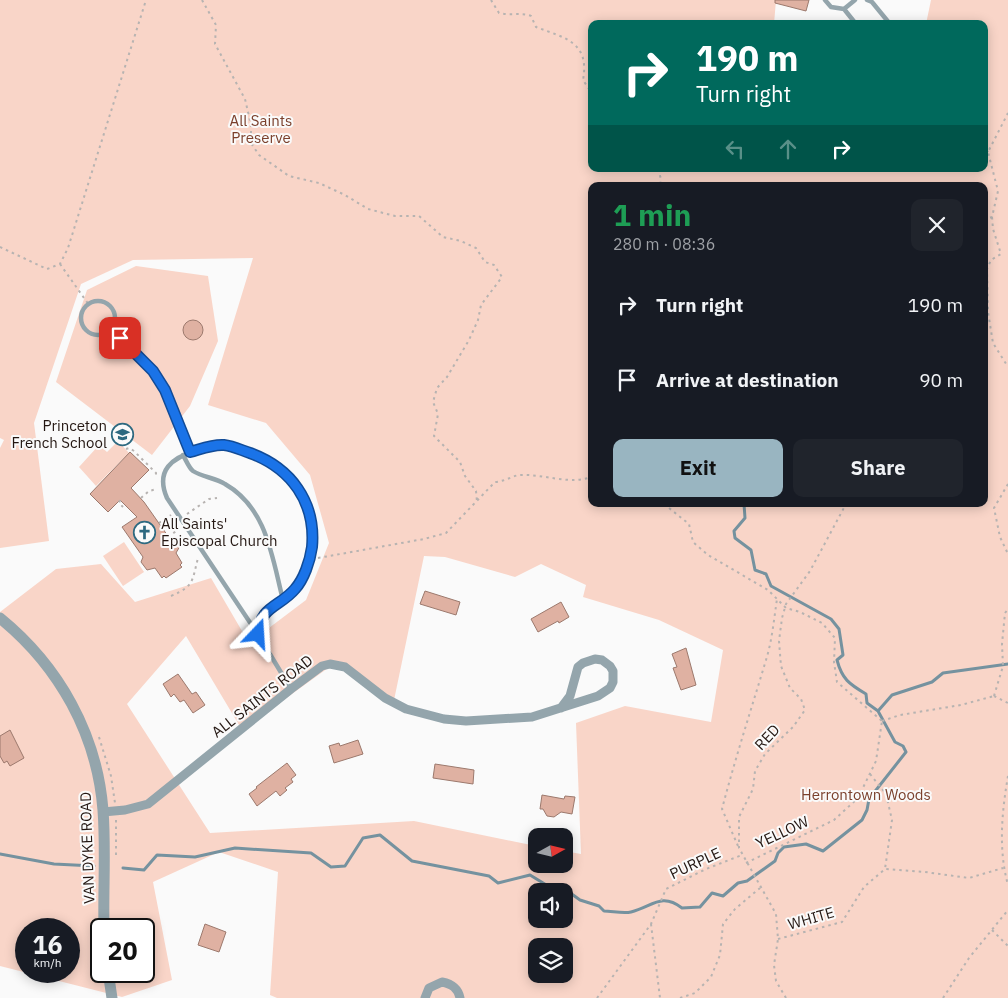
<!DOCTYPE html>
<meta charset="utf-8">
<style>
body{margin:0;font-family:"IBM Plex Sans",sans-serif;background:#20242c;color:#f1f3f6;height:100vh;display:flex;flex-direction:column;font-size:19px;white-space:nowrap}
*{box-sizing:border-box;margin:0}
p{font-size:16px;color:#9ea1a6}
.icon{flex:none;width:28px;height:28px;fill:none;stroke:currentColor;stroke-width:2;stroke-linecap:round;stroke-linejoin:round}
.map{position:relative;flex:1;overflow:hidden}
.side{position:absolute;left:588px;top:182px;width:400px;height:325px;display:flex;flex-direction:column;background:#171b24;border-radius:10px;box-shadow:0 2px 12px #0003}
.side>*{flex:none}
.hud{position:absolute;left:588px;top:20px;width:400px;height:152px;border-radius:10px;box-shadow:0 2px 12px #0003;background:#00695c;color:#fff;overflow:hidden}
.needle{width:32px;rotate:82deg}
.tools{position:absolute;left:528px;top:828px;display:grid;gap:10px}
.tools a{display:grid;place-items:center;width:45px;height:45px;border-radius:10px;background:#171b24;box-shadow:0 2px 12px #0003;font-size:25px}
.speed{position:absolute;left:15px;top:918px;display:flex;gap:10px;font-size:25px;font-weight:700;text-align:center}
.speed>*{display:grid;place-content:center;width:65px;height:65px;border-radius:50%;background:#171b24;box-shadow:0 2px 12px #0003;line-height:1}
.speed small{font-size:12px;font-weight:400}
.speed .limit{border:2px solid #111;border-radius:8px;background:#fff;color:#111}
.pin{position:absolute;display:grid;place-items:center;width:42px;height:42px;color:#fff;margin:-21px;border-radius:10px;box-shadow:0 2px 8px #0006}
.me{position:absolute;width:55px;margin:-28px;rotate:20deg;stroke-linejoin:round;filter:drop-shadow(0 0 4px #0008)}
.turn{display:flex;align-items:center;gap:18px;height:105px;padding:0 25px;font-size:22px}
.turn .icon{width:65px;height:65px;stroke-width:2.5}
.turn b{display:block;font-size:35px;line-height:42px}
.lanes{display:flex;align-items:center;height:48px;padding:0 25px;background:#0003;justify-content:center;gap:25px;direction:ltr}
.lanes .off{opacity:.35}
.round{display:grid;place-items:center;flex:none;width:52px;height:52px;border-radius:10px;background:#20242c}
.overview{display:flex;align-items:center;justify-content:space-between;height:85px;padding:0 25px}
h1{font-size:30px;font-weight:700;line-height:38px;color:#1e9e55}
.action{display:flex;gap:10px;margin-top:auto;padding:10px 25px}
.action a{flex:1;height:58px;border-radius:10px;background:#99b5c1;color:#111;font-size:20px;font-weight:700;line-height:58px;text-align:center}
.action a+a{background:#20242c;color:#f1f3f6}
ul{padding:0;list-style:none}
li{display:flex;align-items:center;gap:15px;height:75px;padding:0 25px}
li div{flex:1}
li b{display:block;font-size:19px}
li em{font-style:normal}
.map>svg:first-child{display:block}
</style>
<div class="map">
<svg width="1008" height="998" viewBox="0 0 1008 998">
<rect width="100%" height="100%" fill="#fafafa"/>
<path fill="#f9d5c8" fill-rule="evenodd" d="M 0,0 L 776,0 L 774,24 L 591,24 L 591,169 L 984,169 L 984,24 L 926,24 L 931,0 L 1008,0 L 1008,998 L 277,998 L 270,995 L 278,872 L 219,852 L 153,882 L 172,980 L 122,997 L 0,966 L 0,612 L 56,569 L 101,564 L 135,602 L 211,578 L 249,643 L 306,600 L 329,543 L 310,475 L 266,423 L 208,405 L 253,258 L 133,260 L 81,284 L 34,423 L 49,541 L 0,548 L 0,448 L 4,440 L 0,438 ZM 591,186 L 984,186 L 984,504 L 591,504 ZM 424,556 L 445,557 L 515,577 L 541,564 L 586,585 L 583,597 L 659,620 L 723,650 L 711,722 L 625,706 L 576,723 L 581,854 L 564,851 L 564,864 L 536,864 L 536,846 L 414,821 L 210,833 L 127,704 L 186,636 L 242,730 L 335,663 L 393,705 ZM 536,891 L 564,891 L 564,919 L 536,919 ZM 26,929 L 69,929 L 69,971 L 26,971 ZM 101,929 L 144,929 L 144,971 L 101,971 ZM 536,946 L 564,946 L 564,974 L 536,974 Z
M 136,266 L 208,276 L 218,341 L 190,406 L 152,455 L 56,382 L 87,290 Z
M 118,441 L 129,453 L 96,486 L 79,467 L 99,445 L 107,452 Z
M 124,542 L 144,572 L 123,586 L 103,556 Z"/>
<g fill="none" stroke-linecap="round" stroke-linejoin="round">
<path stroke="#75929f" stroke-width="3" d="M 878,711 L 892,695 L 932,682 L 943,673 L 1008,664
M 0,854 L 54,864 L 94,866
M 123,868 L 144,870 L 157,855 L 195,857 L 235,848 L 311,853 L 331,867 L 345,866 L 363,838 L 380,835 L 412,861 L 489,876 L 498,883 L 530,875 L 548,886 L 562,887 L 580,900 L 599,906 L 604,911 C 612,911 623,914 631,912 C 652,907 661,892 682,908 L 700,907 L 712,893 L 723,896 L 738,883 L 747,881 L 775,861 L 778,853 L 784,847 L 806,844 L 823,851 L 862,820 L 867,810 L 869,799 L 906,752 L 903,746 L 895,742 L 878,711 L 867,703 L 866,694 C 849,684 842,679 837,660 L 843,655 L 839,629 L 831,619 L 771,586 L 766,574 L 755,570 L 751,550 L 735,538 L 734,531 L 745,518 L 744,504"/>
</g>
<path fill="#dfb1a2" stroke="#9c796d" d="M 775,0 L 809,0 L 806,11 L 775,3 Z
M183 330a10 10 0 1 1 20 0a10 10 0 1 1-20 0Z
M 130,452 L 149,470 L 131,488 L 144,502 L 170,539 L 175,538 L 180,546 L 176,553 L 182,563 L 180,565 L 182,567 L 166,578 L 164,576 L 162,578 L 155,568 L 147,570 L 141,562 L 143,557 L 122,527 L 137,517 L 120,500 L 108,512 L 90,494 Z
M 425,591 L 460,602 L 456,615 L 420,604 Z
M 561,602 L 569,617 L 559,623 L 558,621 L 538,632 L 531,619 Z
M 686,648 L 696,685 L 681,690 L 673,668 L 677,667 L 672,654 Z
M 178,674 L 192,694 L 196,692 L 205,705 L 193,713 L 184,700 L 180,702 L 174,694 L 171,697 L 163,684 Z
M 10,730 L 24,758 L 10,766 L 7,761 L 4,763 L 0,756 L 0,736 Z
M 358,740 L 363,754 L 334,763 L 329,746 L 339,743 L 340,746 Z
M 287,763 L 296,775 L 291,779 L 293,782 L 285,788 L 287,790 L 280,796 L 276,791 L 257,806 L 249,794 L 257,788 L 256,787 Z
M 435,764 L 474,770 L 473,784 L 433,778 Z
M 542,795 L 564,799 L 565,796 L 575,797 L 572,814 L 561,812 L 554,817 L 547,816 L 543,809 L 540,809 Z
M 205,924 L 226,932 L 219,952 L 198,945 Z"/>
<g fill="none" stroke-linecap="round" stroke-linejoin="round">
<path stroke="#b7b3b1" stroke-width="2" stroke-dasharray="2.5 4" stroke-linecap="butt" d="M 202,0 L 216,25 L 215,44 L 245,99 L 251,125 L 251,143 L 259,155 L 289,176 L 319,183 L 345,195 L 368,209 L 395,216 L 419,216 L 443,237 L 461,241 L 476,248 L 485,262 L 494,265 L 502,277 L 481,305 L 478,320 L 469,340 L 447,377 L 437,388 L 433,402 L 438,414 L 434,436 L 460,462 L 465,476 L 476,491 L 477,502
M 491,0 L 499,13 C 510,16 521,12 531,16 L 536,27 C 565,38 590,42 583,80 L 591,92
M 984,146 L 988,152
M 658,169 L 661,179 L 660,186
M 992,217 L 993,229 L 1001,254 L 991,260 L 987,269 L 988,312 L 993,343 L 1008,367
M 984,220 L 992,217 L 998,191 L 988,152 L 1008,113
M 0,247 L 47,269 L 60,264 L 68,248 L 146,0
M 60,264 L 89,305
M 126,449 L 129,448 L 134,451 L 156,473 L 156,476
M 1008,484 L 994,508 L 1000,537 L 1008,554
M 141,498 L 149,491 L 157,489
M 120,500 L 119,503 L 123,507
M 664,504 L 689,524 L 693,542 L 708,555 L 768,590 L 786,608 L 800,612 L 822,623 L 835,638 L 834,662 L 837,682 L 882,721
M 187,514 L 209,499 L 217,498
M 159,523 L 171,515
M 168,537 L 179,529
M 318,558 L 424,539 L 446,533 L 495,482 C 507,481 513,475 521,475 C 544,474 569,485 591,477
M 171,596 C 195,586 192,580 198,558
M 994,696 L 1003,666 L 1002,644 L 1005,613 L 1008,609
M 994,696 L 1008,703
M 882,721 L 900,715 L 961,705 L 994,696
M 99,737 L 111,776 L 115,803
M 870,774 L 886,794 L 892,820 L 885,869
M 1008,776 C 1002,811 998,849 1008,885
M 738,846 L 722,809 C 735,759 751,710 766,660 C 772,641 774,619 777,599
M 116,855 L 116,820
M 746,863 L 834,820 L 858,798 L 876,761 L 882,721
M 651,924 L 660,998
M 992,930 L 1008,946
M 778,939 L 842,922 L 864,887 L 885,869 L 925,872 L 969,878 L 1003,868
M 597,998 L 651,924 L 666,889 L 706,869 L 742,855
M 680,998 L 695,993 L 711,977 L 720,955 L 723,924 L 735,909 L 760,888
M 786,998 L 776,981 L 774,965 L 778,939 L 776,914 L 739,848 L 739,817 L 753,789 L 755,771 L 765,754 L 793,727 L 805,710 L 801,699 L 790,688 L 781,666 L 779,641 L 782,618 L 786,604 L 810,571 L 846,504
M 943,998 L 969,958 L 1008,910"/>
<path stroke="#94a5ac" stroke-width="4.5" d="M 825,0 L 831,7 L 844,9 L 855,0
M 867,0 L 872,2 L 890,24
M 844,9 L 856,24
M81 318a17 17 0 1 1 34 0a17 17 0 1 1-34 0Z
M 111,330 C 131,347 153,366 165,391 C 175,410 182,432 190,452
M 183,455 C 186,460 189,468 193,471 C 202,477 216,478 225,484 C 267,508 272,557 283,600
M 258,634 C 260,606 279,607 295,590 C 316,566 317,520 302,493 C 289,470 249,446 223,445 C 214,444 206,447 197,450 C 172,458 155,470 167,498 L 259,636 L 291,689"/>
<path stroke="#94a5ac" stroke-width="9" d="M 103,812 L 125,810 L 148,804 L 291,689 L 322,666 L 330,664 L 345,667 L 385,698 L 406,709 L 444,719 L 466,721 L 532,717 L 598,696 L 610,688 L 613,682 L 613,671 L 610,666 L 602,660 L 595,659 L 583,663 L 578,667 L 570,696 L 561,708
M 425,998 L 429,988 L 442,982 C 452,984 458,988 460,998"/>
<path stroke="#94a5ac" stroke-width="11" d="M 0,618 C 59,666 97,734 103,810 C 106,850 103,890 104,929
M 108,971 L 112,998"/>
</g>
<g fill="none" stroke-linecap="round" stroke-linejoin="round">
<defs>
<path id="route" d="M 120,338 L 153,371 L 165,390 L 190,452 C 201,449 213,444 224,445 C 233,446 241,450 250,453 C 291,468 316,502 312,547 C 310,561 304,579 295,589 C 280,607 260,606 258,634"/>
</defs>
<use href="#route" stroke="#114b97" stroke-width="12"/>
<use href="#route" stroke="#1a73e8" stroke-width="9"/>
</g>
<defs>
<symbol id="school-ring" viewBox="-11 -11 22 22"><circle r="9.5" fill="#fafafa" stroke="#2d6980" stroke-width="1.5"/><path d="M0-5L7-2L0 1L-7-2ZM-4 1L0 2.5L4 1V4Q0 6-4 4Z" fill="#2d6980"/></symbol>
<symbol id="church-ring" viewBox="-11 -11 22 22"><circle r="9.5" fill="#fafafa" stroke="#2d6980" stroke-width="1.5"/><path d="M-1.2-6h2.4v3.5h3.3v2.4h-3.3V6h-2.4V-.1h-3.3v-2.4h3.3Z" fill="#2d6980"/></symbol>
</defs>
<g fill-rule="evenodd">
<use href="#school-ring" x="110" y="422" width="25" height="25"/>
<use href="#church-ring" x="132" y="520" width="25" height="25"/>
</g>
<g text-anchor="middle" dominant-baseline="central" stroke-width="4" stroke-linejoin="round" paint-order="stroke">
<g font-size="15" fill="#7b402c" stroke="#fafafa">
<text x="261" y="120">All Saints<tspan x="261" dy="17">Preserve</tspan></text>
<text x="866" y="794">Herrontown Woods</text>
</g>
<g font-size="15" fill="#241712" stroke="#fafafa" text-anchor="end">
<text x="107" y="425">Princeton<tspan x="107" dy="17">French School</tspan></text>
<text x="161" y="523" text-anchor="start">All Saints'<tspan x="161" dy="17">Episcopal Church</tspan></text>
</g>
<g font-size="15" fill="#241712" stroke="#fafafa">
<text transform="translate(262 696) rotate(-38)">ALL SAINTS ROAD</text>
<text transform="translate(767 737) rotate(-47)">RED</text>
<text transform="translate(782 832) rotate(-25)">YELLOW</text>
<text transform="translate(87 848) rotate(-92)">VAN DYKE ROAD</text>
<text transform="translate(695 863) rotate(-25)">PURPLE</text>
<text transform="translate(811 918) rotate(-16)">WHITE</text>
</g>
</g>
</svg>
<div class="tools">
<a><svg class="needle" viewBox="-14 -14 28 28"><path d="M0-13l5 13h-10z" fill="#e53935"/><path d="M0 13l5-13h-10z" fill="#9ea1a6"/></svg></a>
<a><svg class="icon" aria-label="sound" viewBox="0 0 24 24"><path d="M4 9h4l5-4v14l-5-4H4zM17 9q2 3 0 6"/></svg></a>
<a><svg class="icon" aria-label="layers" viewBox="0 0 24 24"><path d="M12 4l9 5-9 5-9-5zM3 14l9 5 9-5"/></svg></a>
</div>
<div class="speed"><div>16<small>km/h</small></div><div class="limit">20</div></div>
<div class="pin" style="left:120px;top:338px;background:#d93025"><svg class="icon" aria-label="arrive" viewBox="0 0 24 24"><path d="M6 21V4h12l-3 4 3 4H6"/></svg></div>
<svg class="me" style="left:258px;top:634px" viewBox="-20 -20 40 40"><path d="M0-17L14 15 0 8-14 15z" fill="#1a73e8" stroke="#fff" stroke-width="4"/></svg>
<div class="hud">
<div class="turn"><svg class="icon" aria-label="right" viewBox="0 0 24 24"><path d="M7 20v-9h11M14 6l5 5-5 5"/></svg><div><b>190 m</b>Turn right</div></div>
<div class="lanes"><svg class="icon off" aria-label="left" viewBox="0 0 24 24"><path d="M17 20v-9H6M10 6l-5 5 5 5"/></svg><svg class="icon off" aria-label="ahead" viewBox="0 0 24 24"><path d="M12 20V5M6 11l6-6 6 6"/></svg><svg class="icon" aria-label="right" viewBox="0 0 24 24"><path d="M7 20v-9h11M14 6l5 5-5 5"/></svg></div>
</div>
<section class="side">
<div class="overview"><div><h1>1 min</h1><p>280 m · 08:36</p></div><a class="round"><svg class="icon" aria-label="close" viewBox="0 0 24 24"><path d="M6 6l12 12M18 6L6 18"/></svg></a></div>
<ul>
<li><svg class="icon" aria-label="right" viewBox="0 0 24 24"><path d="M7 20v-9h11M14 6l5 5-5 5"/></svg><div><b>Turn right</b></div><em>190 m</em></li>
<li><svg class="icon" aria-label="arrive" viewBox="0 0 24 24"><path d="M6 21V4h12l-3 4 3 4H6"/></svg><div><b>Arrive at destination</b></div><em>90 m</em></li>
</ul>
<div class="action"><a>Exit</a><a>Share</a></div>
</section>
</div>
